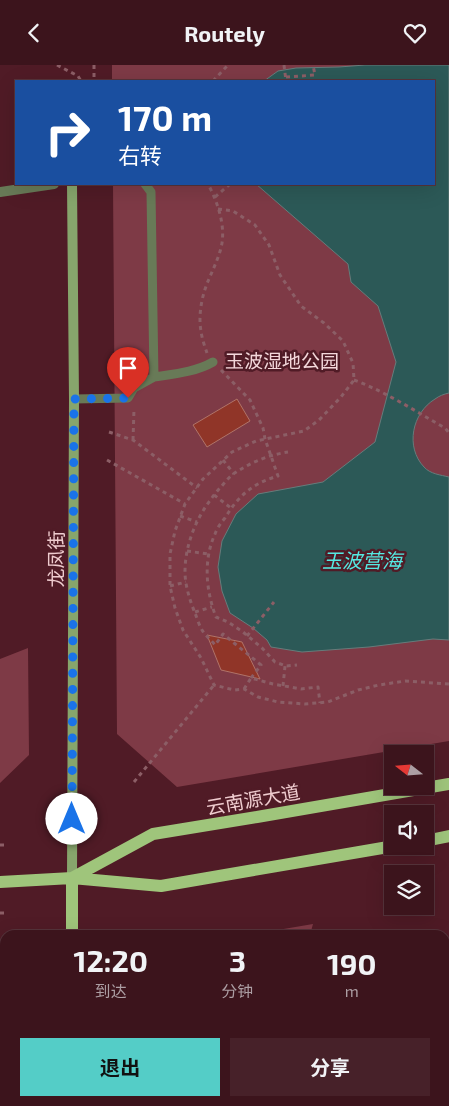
<!DOCTYPE html>
<html lang="zh">
<meta charset="utf-8">
<style>
body{margin:0;font-family:"Exo 2","Noto Sans SC",sans-serif;background:#472129;color:#f1f3f6;height:100vh;display:flex;flex-direction:column;font-size:19px;white-space:nowrap}
*{box-sizing:border-box;margin:0}
p{font-size:16px;color:#ac9ea3}
.icon{flex:none;width:28px;height:28px;fill:none;stroke:currentColor;stroke-width:2;stroke-linecap:round;stroke-linejoin:round}
.map{position:relative;flex:1;overflow:hidden}
.sheet{position:absolute;left:0px;top:865px;width:450px;height:176px;display:flex;flex-direction:column;background:#3c141c;border-radius:15px 15px 0 0;box-shadow:0 5px 20px #0002,0 0 0 1px #55333b}
.sheet>*{flex:none}
.guide{position:absolute;left:15px;top:15px;width:420px;height:105px;border-radius:0px;box-shadow:0 5px 20px #0002,0 0 0 1px #55333b;background:#1a4fa0;color:#fff;overflow:hidden}
.needle{width:32px;rotate:287deg}
.fabs{position:absolute;left:384px;top:680px;display:grid;gap:10px}
.fabs a{display:grid;place-items:center;width:50px;height:50px;border-radius:0px;background:#3c141c;box-shadow:0 5px 20px #0002,0 0 0 1px #55333b;font-size:25px}
.pin{position:absolute;display:grid;place-items:center;width:42px;height:42px;color:#fff;margin:-51px -21px;border-radius:50% 50% 50% 0;rotate:-45deg;box-shadow:0 0 5px #0007}
.pin .icon{rotate:45deg}
.me{position:absolute;width:55px;margin:-28px;rotate:0deg;stroke-linejoin:round;filter:drop-shadow(0 0 4px #0008)}
.turn{display:flex;align-items:center;gap:18px;height:105px;padding:0 20px;font-size:22px}
.turn .icon{width:65px;height:65px;stroke-width:2.5}
.turn b{display:block;font-size:35px;line-height:42px}
.eta{display:flex;justify-content:space-evenly;align-items:center;height:85px;text-align:center}
.eta b{font-size:30px;font-weight:700;line-height:35px}
.primary-button{display:flex;gap:10px;margin-top:auto;padding:10px 20px}
.primary-button a{flex:1;height:58px;border-radius:0px;background:#54cdc7;color:#111;font-size:20px;font-weight:700;line-height:58px;text-align:center}
.primary-button a+a{background:#472129;color:#f1f3f6}
header{display:flex;justify-content:space-between;align-items:center;height:65px;padding:0 20px;background:#3c141c;font-size:22px;font-weight:700}
.map>svg:first-child{display:block}
</style>
<header><svg class="icon" aria-label="back" viewBox="0 0 24 24"><path d="M15 5l-7 7 7 7"/></svg>Routely<svg class="icon" aria-label="heart" viewBox="0 0 24 24"><path d="M12 20l-8-8c-3-5 5-10 8-4 3-6 11-1 8 4z"/></svg></header>
<div class="map">
<svg width="449" height="1041" viewBox="0 0 449 1041">
<rect width="100%" height="100%" fill="#501b26"/>
<path fill="#7e3a46" d="M 112,0 L 449,0 L 449,676 L 177,722 L 117,669 L 113,119 L 434,119 L 434,16 L 112,16 Z
M 28,583 L 29,690 L 0,718 L 0,594 Z
M 313,859 L 310,870 L 248,870 Z
M 0,915 L 5,919 L 5,1036 L 33,1036 L 33,1041 L 0,1041 Z
M 117,1036 L 191,1036 L 184,1041 L 117,1041 Z"/>
<path fill="#2c5957" stroke="#667c7b" d="M 365,0 L 449,0 L 449,328 C 444,329 439,331 435,334 C 412,348 405,382 424,402 C 430,409 441,410 449,412 L 449,575 L 433,574 L 369,582 L 302,587 L 271,582 L 267,575 L 253,563 L 230,548 L 222,526 L 218,502 L 222,476 L 236,449 L 258,429 L 323,417 L 375,377 L 396,297 L 378,241 L 351,217 L 348,199 L 256,119 L 434,119 L 434,16 L 264,16 L 278,6 L 296,3 L 339,2 Z"/>
<path fill="#903528" stroke="#b07368" d="M 237,334 L 250,356 L 207,382 L 193,360 Z
M 207,570 L 242,577 L 260,614 L 221,605 Z"/>
<g fill="none" stroke-linecap="round" stroke-linejoin="round">
<path stroke="#8c5e66" stroke-width="3" stroke-dasharray="4 4" stroke-linecap="butt" d="M 57,0 L 78,11 L 81,16
M 94,0 L 94,16
M 284,0 L 286,16
M 286,12 L 315,10 L 313,0
M 213,16 L 228,0
M 215,132 L 230,119
M 218,144 L 233,146 L 255,160 L 269,180 L 280,210 L 301,241 L 324,258 L 343,276 L 353,298 L 354,315 L 341,332 L 319,355 L 304,366 L 256,376 L 232,387 L 203,414 L 185,439 L 175,466 L 170,489 L 170,521 L 175,543 L 183,565 L 201,593 L 214,620 L 234,625 L 244,624 L 258,632 L 278,637 L 305,639 L 328,637 L 358,625 L 379,620 L 405,616 L 449,619
M 207,288 C 205,282 202,274 201,266 C 198,250 202,229 209,214 C 214,202 220,190 222,178 C 225,158 217,136 208,119
M 221,305 L 250,335 L 263,363 L 265,374 L 278,411 C 253,418 238,431 225,453 C 221,458 217,463 215,469 C 203,495 206,526 216,552 L 228,557 L 243,567 L 262,583 L 275,597 L 286,601 L 297,600
M 354,315 C 386,327 415,346 445,363 L 449,368
M 109,367 L 133,375 L 197,423
M 133,375 L 134,344
M 107,395 L 185,439
M 223,395 L 234,409
M 214,430 L 231,443
M 180,451 L 197,457
M 187,486 L 208,489
M 170,521 L 186,517
M 195,547 L 212,542
M 247,571 L 274,537
M 251,613 L 261,600 L 223,569 L 215,580 C 211,575 205,570 202,565 C 199,560 197,553 195,548 C 190,536 185,520 185,507 C 185,476 199,447 219,424 C 223,420 227,414 232,410 C 249,398 268,390 288,387
M 283,621 L 285,601
M 244,624 L 251,613 L 273,619 L 301,624 L 318,622 L 320,638
M 134,717 L 214,620
M 0,780 L 5,780
M 0,848 L 6,848"/>
<path stroke="#687a57" stroke-width="9" d="M 154,312 C 173,309 196,307 213,297
M 74,334 L 128,333 L 134,323 L 154,312 L 151,127 L 145,119"/>
<path stroke="#687a57" stroke-width="10" d="M 0,127 L 54,119"/>
<path stroke="#87a56c" stroke-width="10" d="M 72,813 L 74,334 L 72,119"/>
<path stroke="#9fc57b" stroke-width="12" d="M 425,776 L 449,771
M 72,813 L 153,769 L 257,752 L 449,719
M 72,813 L 72,870
M 0,817 L 72,813 L 161,821 L 394,781
M 72,1036 L 72,1041"/>
</g>
<g fill="none" stroke-linecap="round" stroke-linejoin="round">
<path stroke="#1a73e8" stroke-width="9" stroke-dasharray="0 16.2" d="M 72,754 L 74,334 L 128,333"/>
</g>
<g text-anchor="middle" dominant-baseline="central" stroke-width="5" stroke-linejoin="round" paint-order="stroke">
<g font-size="19" fill="#f3d7da" stroke="#501b26">
<text x="282" y="295">玉波湿地公园</text>
</g>
<g font-size="19" fill="#efcccf" stroke="#501b26">
<text transform="translate(55 494) rotate(-90)">龙凤街</text>
<text transform="translate(253 734) rotate(-10)">云南源大道</text>
</g>
<g font-size="20" font-style="italic" fill="#55e9e2" stroke="#501b26">
<text x="362" y="495">玉波营海</text>
</g>
</g>
</svg>
<div class="fabs">
<a><svg class="needle" viewBox="-14 -14 28 28"><path d="M0-13l5 13h-10z" fill="#e53935"/><path d="M0 13l5-13h-10z" fill="#ac9ea3"/></svg></a>
<a><svg class="icon" aria-label="sound" viewBox="0 0 24 24"><path d="M4 9h4l5-4v14l-5-4H4zM17 9q2 3 0 6"/></svg></a>
<a><svg class="icon" aria-label="layers" viewBox="0 0 24 24"><path d="M12 4l9 5-9 5-9-5zM3 14l9 5 9-5"/></svg></a>
</div>
<div class="pin" style="left:128px;top:333px;background:#d93025"><svg class="icon" aria-label="arrive" viewBox="0 0 24 24"><path d="M6 21V4h12l-3 4 3 4H6"/></svg></div>
<svg class="me" style="left:72px;top:754px" viewBox="-20 -20 40 40"><circle r="19" fill="#fff"/><path d="M0-13L10 11 0 6-10 11z" fill="#1a73e8"/></svg>
<div class="guide">
<div class="turn"><svg class="icon" aria-label="right" viewBox="0 0 24 24"><path d="M7 20v-9h11M14 6l5 5-5 5"/></svg><div><b>170 m</b>右转</div></div>
</div>
<section class="sheet">
<div class="eta">
<div><b>12:20</b><p>到达</p></div>
<div><b>3</b><p>分钟</p></div>
<div><b>190</b><p>m</p></div>
</div>
<div class="primary-button"><a>退出</a><a>分享</a></div>
</section>
</div>
